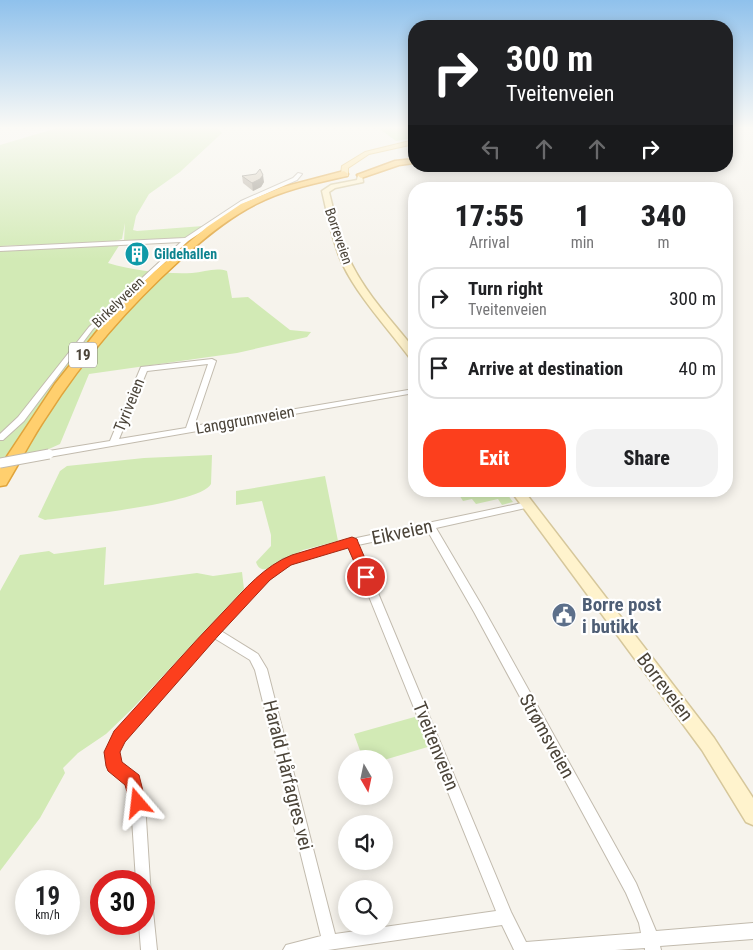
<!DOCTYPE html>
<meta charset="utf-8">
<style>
body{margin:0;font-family:"Roboto Condensed",sans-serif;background:#f2f2f2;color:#202124;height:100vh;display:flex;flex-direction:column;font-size:19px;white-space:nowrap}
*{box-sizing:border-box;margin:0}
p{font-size:16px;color:#757577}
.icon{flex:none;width:28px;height:28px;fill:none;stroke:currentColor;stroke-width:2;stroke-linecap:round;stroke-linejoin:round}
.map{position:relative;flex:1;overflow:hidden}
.sheet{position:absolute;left:408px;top:182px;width:325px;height:315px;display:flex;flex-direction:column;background:#fff;border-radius:20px;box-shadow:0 2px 12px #0003}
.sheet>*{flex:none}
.hud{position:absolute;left:408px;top:20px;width:325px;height:152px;border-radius:20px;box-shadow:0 2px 12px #0003;background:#202124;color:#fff;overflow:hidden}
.needle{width:32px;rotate:171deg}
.buttons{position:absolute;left:338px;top:750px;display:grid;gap:10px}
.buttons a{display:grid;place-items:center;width:55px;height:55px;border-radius:50%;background:#fff;box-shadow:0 2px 12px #0003;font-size:25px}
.speed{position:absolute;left:15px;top:870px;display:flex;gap:10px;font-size:25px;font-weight:700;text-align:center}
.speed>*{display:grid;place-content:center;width:65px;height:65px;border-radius:50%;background:#fff;box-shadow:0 2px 12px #0003;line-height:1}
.speed small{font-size:12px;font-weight:400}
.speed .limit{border:8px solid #d22;background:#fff;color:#111}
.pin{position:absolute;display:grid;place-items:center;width:42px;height:42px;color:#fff;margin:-21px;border:2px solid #fff;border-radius:50%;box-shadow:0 1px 5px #0007}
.me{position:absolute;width:55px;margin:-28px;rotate:343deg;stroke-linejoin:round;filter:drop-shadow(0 0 4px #0008)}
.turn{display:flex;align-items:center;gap:18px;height:105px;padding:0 15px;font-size:22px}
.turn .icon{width:65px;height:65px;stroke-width:2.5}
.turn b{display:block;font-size:35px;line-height:42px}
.lanes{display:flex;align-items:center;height:48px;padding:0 15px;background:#0003;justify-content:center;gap:25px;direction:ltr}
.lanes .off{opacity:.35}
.eta{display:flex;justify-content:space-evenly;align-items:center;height:85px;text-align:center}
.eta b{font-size:30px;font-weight:800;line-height:35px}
.primary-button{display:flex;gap:10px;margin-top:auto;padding:10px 15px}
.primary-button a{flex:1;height:58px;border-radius:20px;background:#fc3f1d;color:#fff;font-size:20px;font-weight:800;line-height:58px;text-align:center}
.primary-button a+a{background:#f2f2f2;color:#202124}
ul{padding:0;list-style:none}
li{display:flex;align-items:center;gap:15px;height:62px;margin:0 10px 8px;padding:0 5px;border:2px solid #e0e0e0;border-radius:20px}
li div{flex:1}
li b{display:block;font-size:19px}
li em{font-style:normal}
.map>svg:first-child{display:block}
</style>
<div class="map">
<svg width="753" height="950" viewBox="0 0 753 950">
<rect width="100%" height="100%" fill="#f6f3ec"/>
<path fill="#d2eab5" d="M 57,128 L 218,128 L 222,133 L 180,172 L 149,194 L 136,216 L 133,230 L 137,231 L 203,226 L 185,239 L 124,241 L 125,223 L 122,239 L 113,242 L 0,246 L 0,145 Z
M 378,128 L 414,128 L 414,130 L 407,131 L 414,135 L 414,138 L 396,141 Z
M 120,244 L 108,263 C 134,271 165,274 192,273 C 204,272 216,267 227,271 L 232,298 L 248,297 L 290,330 L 311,332 L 307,337 L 237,353 L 89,374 L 60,444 L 0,471 L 0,250 Z
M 212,455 L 211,484 C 201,504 72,516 45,520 L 38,517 L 60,471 L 67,466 L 144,458 Z
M 325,476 L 338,541 L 303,550 L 267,569 C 261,570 258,568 256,562 L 271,546 L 271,535 L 262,501 L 236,505 L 236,491 Z
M 462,491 L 505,491 L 513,502 L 502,505 L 498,499 L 476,504 L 472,499 L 463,501 L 458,493 Z
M 106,547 L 104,585 L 197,573 L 213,576 L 242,572 L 244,589 L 131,710 L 106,734 L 78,753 L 63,768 L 65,773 L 40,818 L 0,871 L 0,591 L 20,555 L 49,551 L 54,554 Z
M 418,716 L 431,746 L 384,760 L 363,759 L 354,734 Z"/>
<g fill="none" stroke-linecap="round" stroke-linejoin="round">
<defs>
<path id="street" d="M 298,173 L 302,174 L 297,180 L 245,203 L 188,241 L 93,329 L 24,421 L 3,440 L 0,440 L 0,434 L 18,417 L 89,327 L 181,242 L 0,251 L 0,247 L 185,238 L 241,201 L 293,178 Z
M 212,359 L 216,361 L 194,426 L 414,389 L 414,393 L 49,457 L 45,454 L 49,451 L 110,441 L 141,367 ZM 208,364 L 186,428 L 119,439 L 147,371 Z
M 527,502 L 530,503 L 532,505 L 530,507 L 436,528 L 482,606 L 636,883 L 656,931 L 753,923 L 753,939 L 660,946 L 661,950 L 645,950 L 645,948 L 615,950 L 514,950 L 502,925 L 328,950 L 283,950 L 286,945 L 321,936 L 255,670 L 250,660 L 214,638 L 124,740 L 118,752 L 120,763 L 138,777 L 145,803 L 150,882 L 157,950 L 141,950 L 139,924 L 144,924 L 144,881 L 136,881 L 131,803 L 127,784 L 109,770 L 106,752 L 116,732 L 209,629 L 262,574 L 283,559 L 321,547 L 352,539 ZM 427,530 L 474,612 L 626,893 L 639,923 L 641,933 L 526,942 L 511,912 L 358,545 ZM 349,547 L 496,911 L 335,934 L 267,669 L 258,654 L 221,631 C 241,610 265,578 290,565 C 307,556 331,551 349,547 Z"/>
<path id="secondary" d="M 358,175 L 362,175 L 363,182 L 335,188 L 329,192 C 335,216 340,242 352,265 C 367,295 393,322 414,349 L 414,359 L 410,358 C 389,330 358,296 343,265 C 332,241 328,216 322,191 L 331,185 L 357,180 Z
M 511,491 L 524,491 L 714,738 L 753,798 L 753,825 L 746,822 L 702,750 Z"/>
<path id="primary" d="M 414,140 L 414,144 L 369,154 L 348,168 L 348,176 L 341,174 L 342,166 L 365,152 Z"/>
<path id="highway" d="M 414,159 L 414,163 L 399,165 L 361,178 L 357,175 L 395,161 Z
M 344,171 L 348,174 L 347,176 C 316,183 285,189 256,204 C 228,218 203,239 180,260 C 129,306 84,358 47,416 C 32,438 20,462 6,485 L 0,486 L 0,467 L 55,384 L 102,325 L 154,272 L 207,227 L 241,204 L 283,187 Z"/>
</defs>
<use href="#street" stroke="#c2bbae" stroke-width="2"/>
<use href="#secondary" stroke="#d6c79b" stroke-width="3"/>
<use href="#primary" stroke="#e6c16a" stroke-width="2"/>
<use href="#highway" stroke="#e0a43c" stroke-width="3"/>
<use href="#street" fill="#fff" fill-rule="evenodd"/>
<use href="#secondary" fill="#fff3cd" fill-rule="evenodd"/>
<use href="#primary" fill="#ffe39c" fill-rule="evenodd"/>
<use href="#highway" fill="#ffcf6e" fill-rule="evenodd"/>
<defs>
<path id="street-bridge" d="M 0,463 L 49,454"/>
</defs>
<use href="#street-bridge" stroke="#c2bbae" stroke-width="11" stroke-linecap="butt"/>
<use href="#street-bridge" stroke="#fff" stroke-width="9"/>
</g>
<path fill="#bab2a6" d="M 242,176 L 264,182 L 261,187 L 253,191 L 243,183 Z"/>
<path fill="#979187" d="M 263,175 L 264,182 L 261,187 L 253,191 L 252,183 Z"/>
<path fill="#d8cfc1" stroke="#979187" d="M 260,169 L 263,175 L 260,179 L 252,183 L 242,176 L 256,174 Z"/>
<linearGradient id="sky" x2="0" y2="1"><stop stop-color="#8fc1ec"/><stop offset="0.49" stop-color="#fbfaf6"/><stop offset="1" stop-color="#fbfaf6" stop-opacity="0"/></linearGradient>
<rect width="753" height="261" fill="url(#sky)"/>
<path fill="#fc3f1d" stroke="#a42913" d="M 352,537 L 357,539 L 358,542 L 373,577 L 371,580 L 362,580 L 348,548 L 291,565 L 270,580 L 218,636 L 125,742 L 120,752 L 122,762 L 139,775 L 146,803 L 144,809 L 138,811 L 132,809 L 125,785 L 108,771 L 106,766 L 104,752 L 114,731 C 151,691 187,649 225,610 C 245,589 264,566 292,555 Z"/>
<defs>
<symbol id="building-disc" viewBox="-11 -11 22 22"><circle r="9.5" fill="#0f9aa8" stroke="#fff"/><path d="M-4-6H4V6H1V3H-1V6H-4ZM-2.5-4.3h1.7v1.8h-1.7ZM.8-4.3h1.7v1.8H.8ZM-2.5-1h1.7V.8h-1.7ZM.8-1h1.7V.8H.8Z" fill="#fff"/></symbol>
<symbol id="civic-disc" viewBox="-11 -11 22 22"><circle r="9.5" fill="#5c6f8a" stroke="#fff"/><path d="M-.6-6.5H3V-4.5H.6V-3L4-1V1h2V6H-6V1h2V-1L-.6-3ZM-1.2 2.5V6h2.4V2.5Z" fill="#fff"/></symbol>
</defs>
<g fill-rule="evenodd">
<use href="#building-disc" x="123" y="240" width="28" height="28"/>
<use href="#civic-disc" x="550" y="601" width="28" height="28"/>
</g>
<g text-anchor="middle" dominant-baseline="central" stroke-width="4.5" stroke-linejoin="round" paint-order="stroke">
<g font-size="14" fill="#4b4439" stroke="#fff">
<text transform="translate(339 236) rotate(71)">Borreveien</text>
<text transform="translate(118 302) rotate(-44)">Birkelyveien</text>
</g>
<g font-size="14" font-weight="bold" fill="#0d838f" stroke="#fff" text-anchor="start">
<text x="154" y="254">Gildehallen</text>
</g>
<rect fill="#fff" stroke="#817c74" stroke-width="1" x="69" y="342.5" width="28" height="25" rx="4"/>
<g font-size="15" font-weight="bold" fill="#4b4439">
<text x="83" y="355">19</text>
</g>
<g font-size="16" fill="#4b4439" stroke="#fff">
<text transform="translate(129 405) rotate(-68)">Tyriveien</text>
<text transform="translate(245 420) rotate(-10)">Langgrunnveien</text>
</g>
<g font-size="19" fill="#4b4439" stroke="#fff">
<text transform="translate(402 532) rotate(-12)">Eikveien</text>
<text transform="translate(665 687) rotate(53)">Borreveien</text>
<text transform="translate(547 736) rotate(61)">Strømsveien</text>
<text transform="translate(436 746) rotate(68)">Tveitenveien</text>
<text transform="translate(288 775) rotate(76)">Harald Hårfagres vei</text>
</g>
<g font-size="19" font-weight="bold" fill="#4e5e75" stroke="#fff" text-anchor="start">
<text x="582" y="604">Borre post<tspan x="582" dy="22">i butikk</tspan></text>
</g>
</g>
</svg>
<div class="buttons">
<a><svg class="needle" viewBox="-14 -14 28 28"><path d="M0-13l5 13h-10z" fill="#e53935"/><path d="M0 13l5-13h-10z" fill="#757577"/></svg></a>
<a><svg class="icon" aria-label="sound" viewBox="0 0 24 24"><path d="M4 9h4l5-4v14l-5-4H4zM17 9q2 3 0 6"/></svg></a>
<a><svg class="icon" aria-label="search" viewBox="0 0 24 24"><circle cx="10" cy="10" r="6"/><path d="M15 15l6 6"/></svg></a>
</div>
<div class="speed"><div>19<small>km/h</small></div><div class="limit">30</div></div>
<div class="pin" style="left:366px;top:577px;background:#d93025"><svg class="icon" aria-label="arrive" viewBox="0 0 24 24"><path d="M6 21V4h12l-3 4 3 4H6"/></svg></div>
<svg class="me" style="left:138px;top:803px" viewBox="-20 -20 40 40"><path d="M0-17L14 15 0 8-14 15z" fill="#fc3f1d" stroke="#fff" stroke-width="4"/></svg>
<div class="hud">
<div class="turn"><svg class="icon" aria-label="right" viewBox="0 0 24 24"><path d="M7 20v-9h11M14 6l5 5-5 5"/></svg><div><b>300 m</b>Tveitenveien</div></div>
<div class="lanes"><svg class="icon off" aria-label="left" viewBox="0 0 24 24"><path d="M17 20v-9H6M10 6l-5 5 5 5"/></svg><svg class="icon off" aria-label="ahead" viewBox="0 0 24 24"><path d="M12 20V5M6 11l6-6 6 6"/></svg><svg class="icon off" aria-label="ahead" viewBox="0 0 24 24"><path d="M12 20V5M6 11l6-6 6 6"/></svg><svg class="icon" aria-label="right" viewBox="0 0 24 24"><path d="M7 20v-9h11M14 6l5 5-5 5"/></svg></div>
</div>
<section class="sheet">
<div class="eta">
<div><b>17:55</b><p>Arrival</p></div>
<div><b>1</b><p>min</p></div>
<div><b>340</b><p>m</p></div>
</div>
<ul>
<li><svg class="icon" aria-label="right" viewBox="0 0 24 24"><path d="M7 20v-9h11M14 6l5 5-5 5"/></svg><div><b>Turn right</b><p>Tveitenveien</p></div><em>300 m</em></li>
<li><svg class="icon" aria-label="arrive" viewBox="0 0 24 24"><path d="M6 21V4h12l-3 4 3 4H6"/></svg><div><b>Arrive at destination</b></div><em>40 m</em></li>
</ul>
<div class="primary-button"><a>Exit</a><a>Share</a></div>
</section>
</div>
